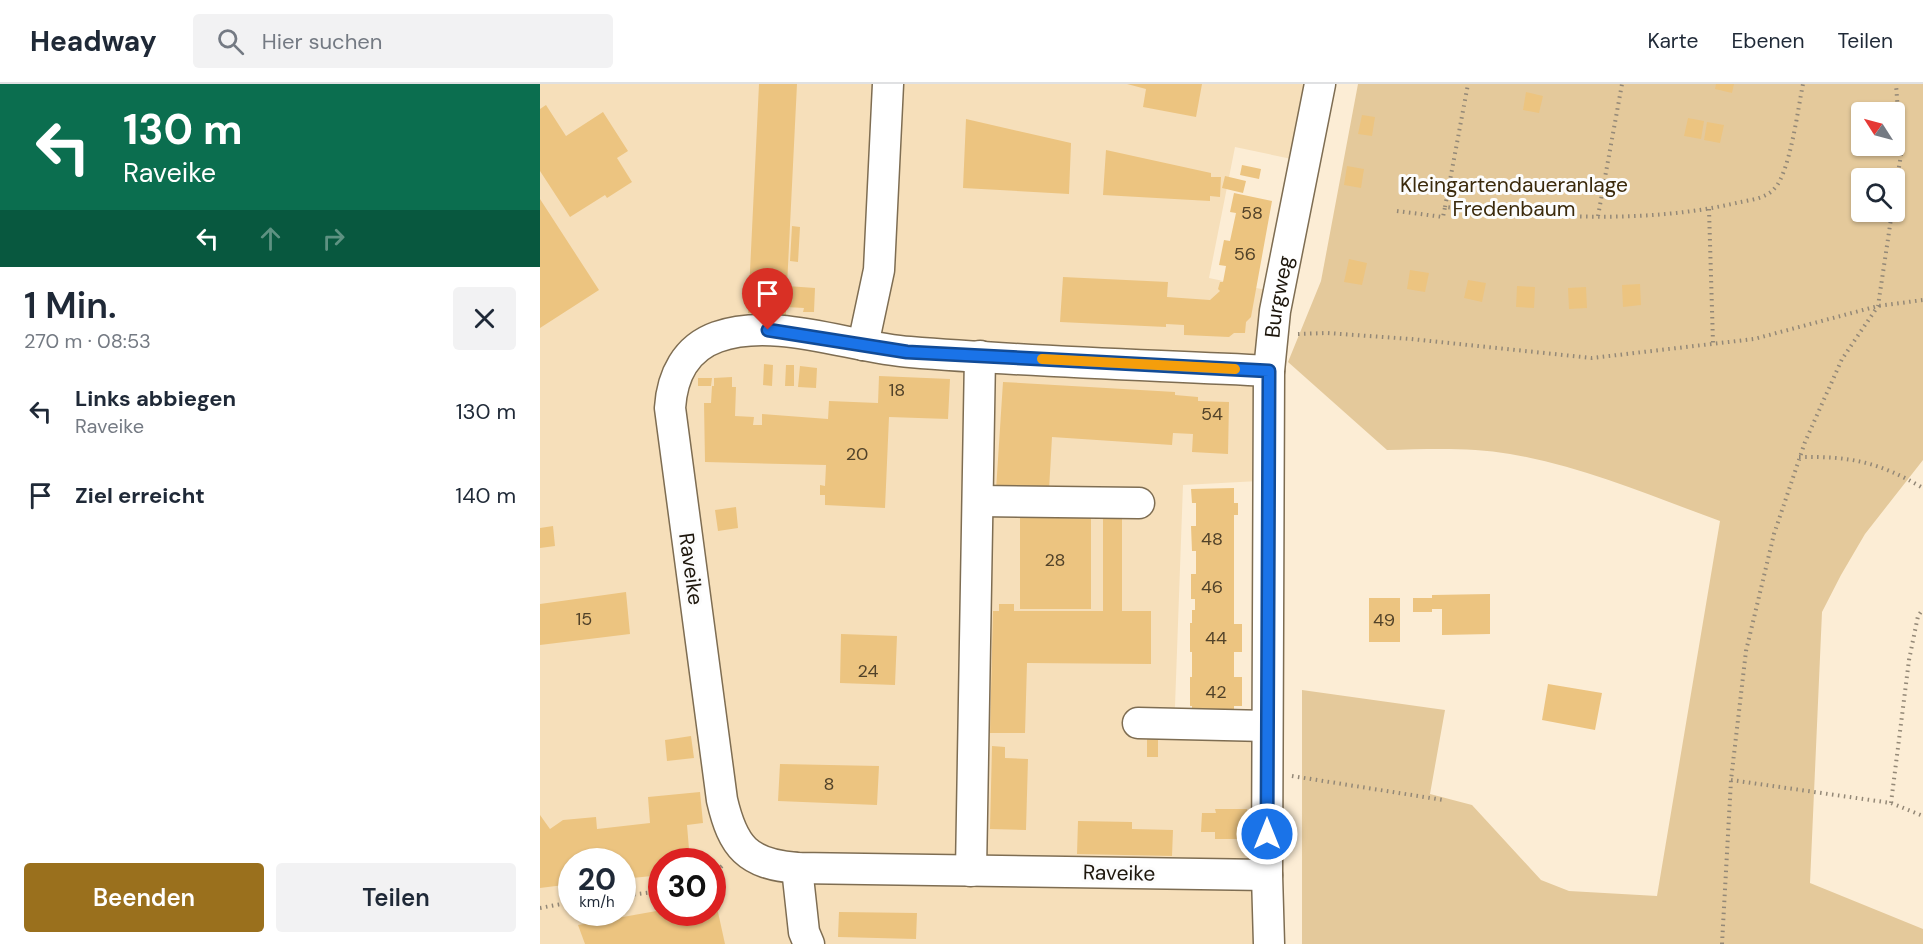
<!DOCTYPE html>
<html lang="de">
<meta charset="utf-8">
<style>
body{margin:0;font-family:"DM Sans",sans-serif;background:#f2f2f3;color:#1f2937;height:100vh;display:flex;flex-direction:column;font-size:22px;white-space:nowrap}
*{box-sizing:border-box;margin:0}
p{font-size:20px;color:#747a83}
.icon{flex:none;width:33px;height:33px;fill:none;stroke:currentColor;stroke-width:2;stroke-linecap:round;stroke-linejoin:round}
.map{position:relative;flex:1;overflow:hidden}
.details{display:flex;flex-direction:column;background:#fff;width:540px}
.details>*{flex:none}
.top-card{background:#0b6e4f;color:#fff;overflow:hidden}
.needle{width:39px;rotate:306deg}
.buttons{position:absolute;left:1311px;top:18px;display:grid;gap:12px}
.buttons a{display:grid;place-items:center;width:54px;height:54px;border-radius:6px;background:#fff;box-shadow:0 2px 4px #0004;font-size:30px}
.speed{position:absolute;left:18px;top:764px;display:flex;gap:12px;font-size:30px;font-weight:700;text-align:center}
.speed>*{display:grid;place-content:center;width:78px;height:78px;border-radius:50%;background:#fff;box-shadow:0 2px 4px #0004;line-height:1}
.speed small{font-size:15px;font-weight:400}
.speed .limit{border:9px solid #d22;background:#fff;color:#111}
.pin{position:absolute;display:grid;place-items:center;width:51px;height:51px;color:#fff;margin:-62px -26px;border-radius:50% 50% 50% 0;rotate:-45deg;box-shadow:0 0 6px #0007}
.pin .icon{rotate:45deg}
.me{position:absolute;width:66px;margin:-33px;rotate:0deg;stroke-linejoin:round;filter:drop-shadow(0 0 4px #0008)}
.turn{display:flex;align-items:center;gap:21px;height:126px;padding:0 24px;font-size:27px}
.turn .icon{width:78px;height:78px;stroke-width:2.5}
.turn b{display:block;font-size:42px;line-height:51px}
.lanes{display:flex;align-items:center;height:57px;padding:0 24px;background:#0003;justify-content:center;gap:30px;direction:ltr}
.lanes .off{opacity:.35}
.round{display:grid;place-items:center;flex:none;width:63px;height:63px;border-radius:6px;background:#f2f2f3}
.head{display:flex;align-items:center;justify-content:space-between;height:102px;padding:0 24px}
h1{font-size:36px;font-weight:600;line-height:45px}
.cta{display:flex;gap:12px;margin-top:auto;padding:12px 24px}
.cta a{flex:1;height:69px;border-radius:6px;background:#9a701d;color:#fff;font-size:24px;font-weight:600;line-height:69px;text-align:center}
.cta a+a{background:#f2f2f3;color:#1f2937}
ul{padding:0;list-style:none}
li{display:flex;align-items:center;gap:18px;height:84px;padding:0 24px}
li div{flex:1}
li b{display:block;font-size:22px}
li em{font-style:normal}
header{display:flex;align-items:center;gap:36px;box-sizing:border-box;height:84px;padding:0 30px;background:#fff;border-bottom:2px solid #e0e1e3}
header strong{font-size:28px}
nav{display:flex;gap:33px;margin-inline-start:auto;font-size:21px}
.search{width:420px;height:54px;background:#f2f2f3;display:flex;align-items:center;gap:15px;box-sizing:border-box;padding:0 21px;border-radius:6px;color:#747a83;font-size:22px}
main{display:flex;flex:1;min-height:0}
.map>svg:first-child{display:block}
</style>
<header>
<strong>Headway</strong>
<div class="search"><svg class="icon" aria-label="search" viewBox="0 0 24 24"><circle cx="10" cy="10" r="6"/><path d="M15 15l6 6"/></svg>Hier suchen</div>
<nav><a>Karte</a><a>Ebenen</a><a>Teilen</a></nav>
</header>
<main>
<section class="details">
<div class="top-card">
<div class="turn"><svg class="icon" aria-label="left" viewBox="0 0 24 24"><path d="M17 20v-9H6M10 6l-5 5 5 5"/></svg><div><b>130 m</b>Raveike</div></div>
<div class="lanes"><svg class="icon" aria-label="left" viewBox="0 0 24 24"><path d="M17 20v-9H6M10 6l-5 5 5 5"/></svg><svg class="icon off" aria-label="ahead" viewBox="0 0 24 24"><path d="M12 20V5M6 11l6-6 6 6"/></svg><svg class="icon off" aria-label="right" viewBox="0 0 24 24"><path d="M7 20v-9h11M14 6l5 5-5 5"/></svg></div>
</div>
<div class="head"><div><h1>1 Min.</h1><p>270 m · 08:53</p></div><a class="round"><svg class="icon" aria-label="close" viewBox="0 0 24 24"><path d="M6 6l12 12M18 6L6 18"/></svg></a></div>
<ul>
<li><svg class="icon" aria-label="left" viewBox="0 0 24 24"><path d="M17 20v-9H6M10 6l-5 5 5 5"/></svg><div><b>Links abbiegen</b><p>Raveike</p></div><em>130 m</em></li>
<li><svg class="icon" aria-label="arrive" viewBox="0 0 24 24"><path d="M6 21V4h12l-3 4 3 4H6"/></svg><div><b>Ziel erreicht</b></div><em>140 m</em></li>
</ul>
<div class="cta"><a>Beenden</a><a>Teilen</a></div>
</section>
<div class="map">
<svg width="1383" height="860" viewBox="0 0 1383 860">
<rect width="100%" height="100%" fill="#fcedd5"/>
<path fill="#f6dfba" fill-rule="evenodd" d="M 0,0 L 770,0 L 761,77 L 695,63 L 669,194 L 735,208 L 719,397 L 643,401 L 634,650 L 719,651 L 719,860 L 0,860 ZM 32,777 L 82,777 L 82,828 L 32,828 ZM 122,777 L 172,777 L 172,828 L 122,828 Z"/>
<path fill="#e4c99b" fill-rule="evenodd" d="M 818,0 L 1383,0 L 1383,376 L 1325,450 L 1301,491 L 1282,528 L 1270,799 L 1383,845 L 1383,860 L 762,860 L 762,606 L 905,626 L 890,710 L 932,721 L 1001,796 L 1029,807 L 1117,812 L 1180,437 C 1111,412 1042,382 970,370 C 930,363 888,365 847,366 L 748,278 L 781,197 ZM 1322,28 L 1354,28 L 1354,62 L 1322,62 ZM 1322,94 L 1354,94 L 1354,128 L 1322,128 Z"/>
<path fill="#ecc480" d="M 219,0 L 257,0 L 247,202 L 275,204 L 274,228 L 263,228 L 264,224 L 246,223 L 246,231 L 208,229 Z
M 587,0 L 662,0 L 656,33 L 603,23 L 606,5 Z
M 1176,0 L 1194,0 L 1192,9 L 1175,5 Z
M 986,8 L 1003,12 L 999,29 L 983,26 Z
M 6,21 L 26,52 L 63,28 L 88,67 L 77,74 L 92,98 L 67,114 L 65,111 L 30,133 L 0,87 L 0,25 Z
M 822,31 L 835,33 L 832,52 L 818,50 Z
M 1148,34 L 1164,37 L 1161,55 L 1144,52 Z
M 426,35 L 531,59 L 529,110 L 423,104 Z
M 1167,38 L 1184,41 L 1180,59 L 1164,56 Z
M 566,66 L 671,89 L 671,93 L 681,93 L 680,113 L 670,112 L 670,117 L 563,111 Z
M 702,81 L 721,85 L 719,95 L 700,91 Z
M 807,82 L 824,85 L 821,104 L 804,101 Z
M 685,92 L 706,97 L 703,109 L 682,104 Z
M 694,109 L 732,117 L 711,233 L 706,238 L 705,249 L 694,249 L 689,253 L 644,251 L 644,241 L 626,240 L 626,243 L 520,238 L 523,193 L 628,198 L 627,213 L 670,216 L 680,207 L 678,205 L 680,198 L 683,198 L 686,182 L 679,181 L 684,156 L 690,157 L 696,129 L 690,128 Z
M 0,115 L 59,206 L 0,244 Z
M 252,142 L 260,143 L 258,178 L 250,177 Z
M 809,175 L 827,179 L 822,201 L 804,198 Z
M 870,186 L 889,189 L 885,208 L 867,205 Z
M 928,196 L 946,199 L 942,218 L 924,214 Z
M 1100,200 L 1101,221 L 1083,223 L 1082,201 Z
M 977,202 L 995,203 L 994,224 L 976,223 Z
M 1046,203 L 1047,224 L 1029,225 L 1028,204 Z
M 224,280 L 233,281 L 232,302 L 223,301 Z
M 246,281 L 254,281 L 254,302 L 245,302 Z
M 260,282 L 277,284 L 276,304 L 258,303 Z
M 339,292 L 410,295 L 408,335 L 349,333 L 345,424 L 285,421 L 285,411 L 280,411 L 280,401 L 285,402 L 286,381 L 165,378 L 164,319 L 171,319 L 172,302 L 174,302 L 174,294 L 192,293 L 192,303 L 196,303 L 195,332 L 214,333 L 213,341 L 222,341 L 222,330 L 288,335 L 289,317 L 338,319 Z
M 158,294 L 172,294 L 171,302 L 158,302 Z
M 463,298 L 635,308 L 635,311 L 658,313 L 658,317 L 689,318 L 688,370 L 652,368 L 653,350 L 633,349 L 632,361 L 512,353 L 509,406 L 456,406 Z
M 694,404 L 694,419 L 698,419 L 698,431 L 694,431 L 694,540 L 702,540 L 702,568 L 694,568 L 694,593 L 702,593 L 702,622 L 694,622 L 694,635 L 652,635 L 652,622 L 650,622 L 650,593 L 652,593 L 652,568 L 650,568 L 650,539 L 652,539 L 652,526 L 655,526 L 655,515 L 651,515 L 651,490 L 656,490 L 656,467 L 652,467 L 651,442 L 656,442 L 656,419 L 652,419 L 651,405 Z
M 196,423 L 198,444 L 178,447 L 175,426 Z
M 582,425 L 582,527 L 611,527 L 611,580 L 487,579 L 485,649 L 450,649 L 453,527 L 459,527 L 459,520 L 474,520 L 474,527 L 563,527 L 563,426 Z
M 480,427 L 551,427 L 551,525 L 480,525 Z
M 13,442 L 15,462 L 0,464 L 0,444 Z
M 86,508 L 90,550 L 0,561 L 0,520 Z
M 950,510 L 950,550 L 902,551 L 902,525 L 892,525 L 892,528 L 873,528 L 873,514 L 892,514 L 892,511 Z
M 829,514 L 860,514 L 860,558 L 829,558 Z
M 301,550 L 357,552 L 355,601 L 300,599 Z
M 1008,600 L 1062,609 L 1055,646 L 1002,636 Z
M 151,652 L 154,674 L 127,677 L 125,656 Z
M 607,652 L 618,652 L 618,673 L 607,673 Z
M 452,662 L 465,663 L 465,674 L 488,675 L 486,746 L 450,745 Z
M 240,680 L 339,682 L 337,721 L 238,717 Z
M 160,708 L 163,739 L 147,741 L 150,777 L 122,777 L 122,791 L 82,795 L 82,777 L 32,777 L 32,800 L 0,804 L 0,731 L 10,745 L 23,736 L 56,733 L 57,745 L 110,739 L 108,713 Z
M 675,725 L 707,725 L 707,755 L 675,755 L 675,748 L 661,748 L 662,729 L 676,729 Z
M 538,737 L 592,738 L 592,745 L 633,746 L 632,772 L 537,770 Z
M 176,819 L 185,860 L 45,860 L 38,841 L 122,826 L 122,828 L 172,828 L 172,820 Z
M 299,828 L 377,829 L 376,855 L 298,853 Z"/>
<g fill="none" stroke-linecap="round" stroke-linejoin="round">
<defs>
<g id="minor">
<path d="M 323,261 L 339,186 L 348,0"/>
<path d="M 438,417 L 599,419"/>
<path d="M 598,639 L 727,642"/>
<path d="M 257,784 L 264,848 L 269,860"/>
<path d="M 431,787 L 440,272"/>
<path d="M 727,791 L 257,784 C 207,780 193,763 182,716 L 130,324 C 132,292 146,264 177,253 C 234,232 312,264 370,268 C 490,278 610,281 729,287"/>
<path id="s1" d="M 729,860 L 727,791 L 729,287 L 735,227 L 780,0"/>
</g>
</defs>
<use href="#minor" stroke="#7e6d52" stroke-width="33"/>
<path stroke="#938877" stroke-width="4" stroke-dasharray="1.5 4.5" stroke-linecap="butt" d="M 1354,113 L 1361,71 L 1356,0
M 905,123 L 928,0
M 1169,125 L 1173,259
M 857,127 L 903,133 L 905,123 C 1000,132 1101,141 1196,119 C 1209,116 1225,115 1234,105 C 1250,89 1258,24 1263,0
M 1058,132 L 1082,0
M 758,250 L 787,249 L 871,255 L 1052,274 L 1214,255 L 1338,222 L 1383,216
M 1259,373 C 1310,372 1339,378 1383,404
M 752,692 L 903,716
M 1191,696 L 1351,719 L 1383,732
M 1351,719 L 1369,576 L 1378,532 L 1383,525
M 172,791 L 183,781
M 82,812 L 122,807
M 0,824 L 32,818
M 1182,860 L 1191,696 L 1206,567 L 1234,450 L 1265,358 L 1302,275 L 1338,222 L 1352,128"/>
<use href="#minor" stroke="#fff" stroke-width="30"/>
</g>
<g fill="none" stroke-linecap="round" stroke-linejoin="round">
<defs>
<path id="route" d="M 228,246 L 367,268 L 729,287 L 727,750"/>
</defs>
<use href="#route" stroke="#114b97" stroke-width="15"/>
<use href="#route" stroke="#1a73e8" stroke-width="10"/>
<path stroke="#f59e0b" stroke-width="10" d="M 502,275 L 695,285"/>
</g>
<g text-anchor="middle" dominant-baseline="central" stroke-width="6" stroke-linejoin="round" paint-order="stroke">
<g font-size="18" fill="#514229">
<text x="712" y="129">58</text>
<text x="705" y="170">56</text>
<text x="357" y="306">18</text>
<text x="672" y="330">54</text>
<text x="317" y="370">20</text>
<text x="672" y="455">48</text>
<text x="515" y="476">28</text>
<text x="672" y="503">46</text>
<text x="44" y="535">15</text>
<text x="844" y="536">49</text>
<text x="676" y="554">44</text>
<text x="328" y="587">24</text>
<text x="676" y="608">42</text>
<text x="289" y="700">8</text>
</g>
<g font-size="21" fill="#3b2a0c" stroke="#fcfcfc">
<text x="974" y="101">Kleingartendaueranlage<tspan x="974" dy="24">Fredenbaum</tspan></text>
</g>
<g font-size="21" fill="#1d160c" stroke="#fcfcfc">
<text stroke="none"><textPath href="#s1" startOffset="648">Burgweg</textPath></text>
<text transform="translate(151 485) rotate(82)">Raveike</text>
<text transform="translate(579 789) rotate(1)">Raveike</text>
</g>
</g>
</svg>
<div class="buttons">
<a><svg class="needle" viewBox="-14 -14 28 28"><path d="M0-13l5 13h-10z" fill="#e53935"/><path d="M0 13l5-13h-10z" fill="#747a83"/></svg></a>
<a><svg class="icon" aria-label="search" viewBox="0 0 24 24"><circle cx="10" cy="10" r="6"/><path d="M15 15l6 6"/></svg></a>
</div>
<div class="speed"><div>20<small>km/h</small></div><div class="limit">30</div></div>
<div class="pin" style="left:228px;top:246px;background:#d93025"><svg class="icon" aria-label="arrive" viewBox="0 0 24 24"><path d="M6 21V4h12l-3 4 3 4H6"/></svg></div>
<svg class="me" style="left:727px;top:750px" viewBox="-20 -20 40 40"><circle r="17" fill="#1a73e8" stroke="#fff" stroke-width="3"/><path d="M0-11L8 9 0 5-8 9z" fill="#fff"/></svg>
</div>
</main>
